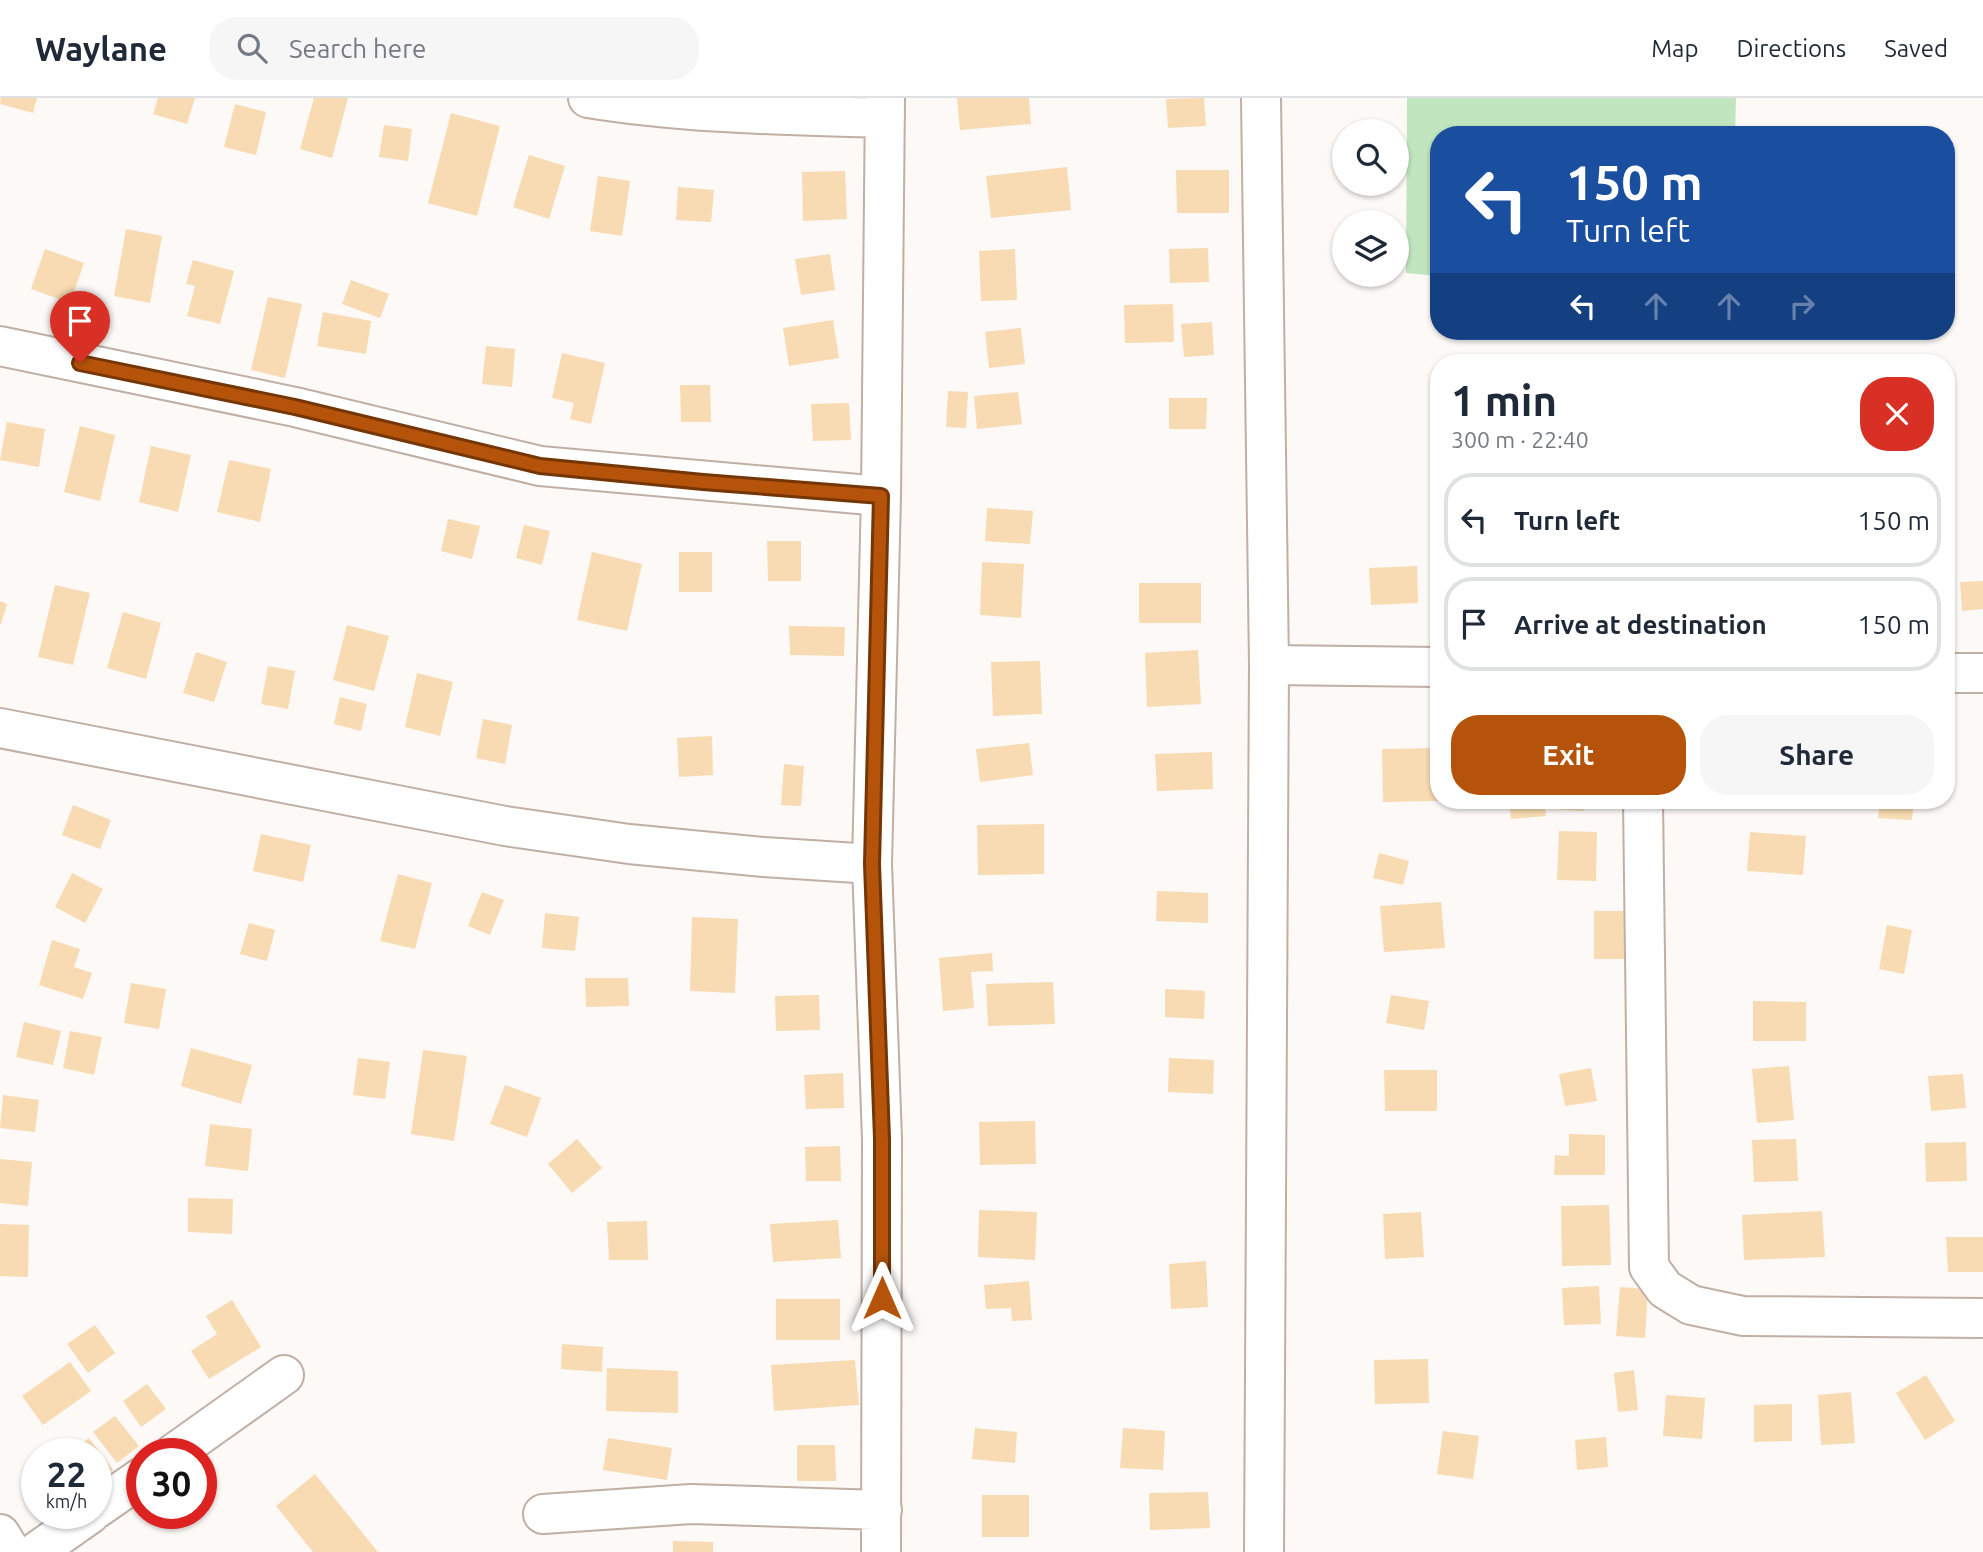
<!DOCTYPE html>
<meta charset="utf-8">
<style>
body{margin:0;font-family:Ubuntu,sans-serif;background:#f6f6f7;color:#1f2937;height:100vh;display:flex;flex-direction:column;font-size:26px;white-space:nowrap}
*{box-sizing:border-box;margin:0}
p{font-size:23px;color:#747a83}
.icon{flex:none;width:38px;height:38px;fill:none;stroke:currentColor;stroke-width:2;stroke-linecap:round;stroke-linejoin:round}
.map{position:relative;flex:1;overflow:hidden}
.panel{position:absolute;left:1430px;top:256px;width:525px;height:455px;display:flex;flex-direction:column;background:#fff;border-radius:28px;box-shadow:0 2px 5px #0004}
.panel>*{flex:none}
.hud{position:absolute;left:1430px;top:28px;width:525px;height:214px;border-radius:28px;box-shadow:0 2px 5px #0004;background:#1a4fa0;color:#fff;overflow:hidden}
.fabs{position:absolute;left:1332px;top:21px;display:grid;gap:14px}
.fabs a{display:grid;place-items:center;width:77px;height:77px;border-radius:50%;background:#fff;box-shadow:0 2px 5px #0004;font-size:35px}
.speed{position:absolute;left:21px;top:1340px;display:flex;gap:14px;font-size:35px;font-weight:700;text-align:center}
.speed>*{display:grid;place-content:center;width:91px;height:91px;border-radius:50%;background:#fff;box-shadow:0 2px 5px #0004;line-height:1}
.speed small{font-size:18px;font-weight:400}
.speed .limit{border:10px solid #d22;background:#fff;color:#111}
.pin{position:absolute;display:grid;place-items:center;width:60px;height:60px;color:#fff;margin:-72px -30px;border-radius:50% 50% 50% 0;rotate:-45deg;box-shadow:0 0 7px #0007}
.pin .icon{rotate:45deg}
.me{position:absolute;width:77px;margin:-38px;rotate:0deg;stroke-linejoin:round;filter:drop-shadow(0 0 5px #0008)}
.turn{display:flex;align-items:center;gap:24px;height:147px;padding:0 21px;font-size:32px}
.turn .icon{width:91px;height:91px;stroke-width:2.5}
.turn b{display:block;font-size:49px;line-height:60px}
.lanes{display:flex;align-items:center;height:66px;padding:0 21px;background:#0003;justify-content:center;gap:35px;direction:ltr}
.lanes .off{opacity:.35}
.round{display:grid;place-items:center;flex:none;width:74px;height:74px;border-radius:28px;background:#f6f6f7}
.summary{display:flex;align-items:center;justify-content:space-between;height:119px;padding:0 21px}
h1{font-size:42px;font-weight:700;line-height:52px}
.button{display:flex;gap:14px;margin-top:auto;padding:14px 21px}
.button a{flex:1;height:80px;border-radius:28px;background:#b45309;color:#fff;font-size:28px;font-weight:700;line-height:80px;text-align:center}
.button a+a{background:#f6f6f7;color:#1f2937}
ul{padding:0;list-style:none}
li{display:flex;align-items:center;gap:21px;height:94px;margin:0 14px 10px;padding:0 7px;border:4px solid #e0e1e3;border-radius:28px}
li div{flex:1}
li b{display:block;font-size:26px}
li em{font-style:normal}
header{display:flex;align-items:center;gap:42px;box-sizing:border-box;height:98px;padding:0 35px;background:#fff;border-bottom:2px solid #e0e1e3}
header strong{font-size:33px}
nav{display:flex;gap:38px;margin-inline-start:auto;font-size:24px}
.search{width:490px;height:63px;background:#f6f6f7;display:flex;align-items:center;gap:18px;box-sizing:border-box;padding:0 24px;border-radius:28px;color:#747a83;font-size:26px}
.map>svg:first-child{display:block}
</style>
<header>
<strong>Waylane</strong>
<div class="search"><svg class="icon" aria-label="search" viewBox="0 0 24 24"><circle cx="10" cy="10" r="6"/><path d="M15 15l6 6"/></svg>Search here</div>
<nav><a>Map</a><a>Directions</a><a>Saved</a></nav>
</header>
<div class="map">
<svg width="1983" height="1454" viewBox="0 0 1983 1454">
<rect width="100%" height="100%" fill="#fdf9f7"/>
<path fill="#c0e5bf" d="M 1407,0 L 1736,0 L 1735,37 L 1438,37 L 1438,178 L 1406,175 Z"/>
<path fill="#f8dbb2" d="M 1,0 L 37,0 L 33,15 L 0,6 Z
M 158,0 L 195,0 L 187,26 L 153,16 Z
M 314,0 L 348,0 L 332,60 L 300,51 Z
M 957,0 L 1029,0 L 1031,26 L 960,32 Z
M 1204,0 L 1206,28 L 1168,30 L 1166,1 Z
M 235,6 L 266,14 L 256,57 L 224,49 Z
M 451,15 L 500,28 L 477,118 L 428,105 Z
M 384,27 L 412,31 L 408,63 L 379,59 Z
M 529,57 L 565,68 L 549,121 L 513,109 Z
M 1067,69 L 1071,112 L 991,120 L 986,78 Z
M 1176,72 L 1229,72 L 1229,115 L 1177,115 Z
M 845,73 L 847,121 L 803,123 L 802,74 Z
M 598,78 L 630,83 L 622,138 L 590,133 Z
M 678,89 L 714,92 L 711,124 L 676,122 Z
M 126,131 L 162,138 L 150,205 L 114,198 Z
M 1208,150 L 1209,184 L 1170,185 L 1169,151 Z
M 45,151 L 84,165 L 70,205 L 31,191 Z
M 1015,151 L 1017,202 L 981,203 L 979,153 Z
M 830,156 L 835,192 L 801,197 L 795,161 Z
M 193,162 L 234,173 L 220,226 L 187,218 L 195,188 L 186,186 Z
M 351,182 L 389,196 L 380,220 L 342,206 Z
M 268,199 L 302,206 L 285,280 L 251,272 Z
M 1173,206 L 1174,244 L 1125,245 L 1124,207 Z
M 323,214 L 371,223 L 366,256 L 317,248 Z
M 833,222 L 839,260 L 789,268 L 783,230 Z
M 1212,224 L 1214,257 L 1184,259 L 1181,226 Z
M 1021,230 L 1025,266 L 989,270 L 985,234 Z
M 486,248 L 515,251 L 512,289 L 482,286 Z
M 562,255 L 605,265 L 591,326 L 570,321 L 574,305 L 552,300 Z
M 680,287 L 710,287 L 711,324 L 681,324 Z
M 948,293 L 968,294 L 966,330 L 946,329 Z
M 1018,294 L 1022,326 L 977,331 L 974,298 Z
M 1169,300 L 1207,300 L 1206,331 L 1169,331 Z
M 849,305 L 851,342 L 813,343 L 811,306 Z
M 7,324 L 45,331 L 39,369 L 0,362 Z
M 80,328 L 115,337 L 100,403 L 64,394 Z
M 151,348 L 191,357 L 178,414 L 139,404 Z
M 229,362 L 271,371 L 260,424 L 217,414 Z
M 987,410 L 1033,413 L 1030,446 L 985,443 Z
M 448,421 L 480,428 L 472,461 L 441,453 Z
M 524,427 L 550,433 L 542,467 L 516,460 Z
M 767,443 L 801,443 L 801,483 L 768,483 Z
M 592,454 L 642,466 L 627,533 L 577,522 Z
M 679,454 L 712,454 L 712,494 L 679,494 Z
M 982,464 L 1024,466 L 1021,520 L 980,517 Z
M 1417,468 L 1418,505 L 1371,507 L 1369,470 Z
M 1983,483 L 1983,511 L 1962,513 L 1960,484 Z
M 1139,485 L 1201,485 L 1201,525 L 1139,525 Z
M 55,487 L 90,495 L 73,567 L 38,559 Z
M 0,503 L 7,506 L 1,526 L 0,526 Z
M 123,514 L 161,525 L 146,581 L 107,570 Z
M 347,527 L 389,538 L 374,593 L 333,582 Z
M 789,528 L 845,529 L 844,558 L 790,557 Z
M 1198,552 L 1201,606 L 1147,609 L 1145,555 Z
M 196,554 L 227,564 L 214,604 L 183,595 Z
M 1040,563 L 1042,616 L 993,618 L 991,564 Z
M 268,568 L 295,573 L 288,611 L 261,606 Z
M 417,575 L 453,584 L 440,638 L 405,629 Z
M 340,599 L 367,606 L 361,633 L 334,626 Z
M 483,621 L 512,627 L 505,666 L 476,660 Z
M 712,638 L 713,677 L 679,679 L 677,640 Z
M 1029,645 L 1033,677 L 980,684 L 976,651 Z
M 1438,650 L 1438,703 L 1383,704 L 1382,651 Z
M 1212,654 L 1213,691 L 1157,693 L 1155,656 Z
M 784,666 L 804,668 L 801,708 L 781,707 Z
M 1509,702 L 1545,702 L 1546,718 L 1511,721 Z
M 1553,702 L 1585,702 L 1584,713 L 1553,711 Z
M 1880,702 L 1914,702 L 1912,722 L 1878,720 Z
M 73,707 L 111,722 L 100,751 L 62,737 Z
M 1044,726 L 1044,776 L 978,777 L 977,727 Z
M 1559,733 L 1597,734 L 1596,783 L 1557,782 Z
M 1750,734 L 1806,738 L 1803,777 L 1747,773 Z
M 261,736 L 311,747 L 303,784 L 253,773 Z
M 1379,755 L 1409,763 L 1403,787 L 1373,780 Z
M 72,775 L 103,791 L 85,825 L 55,809 Z
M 398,776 L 432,785 L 415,851 L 380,843 Z
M 1157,793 L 1208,795 L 1208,825 L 1156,823 Z
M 482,794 L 504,802 L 490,837 L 468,828 Z
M 1441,804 L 1445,850 L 1384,854 L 1380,808 Z
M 1594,813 L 1632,813 L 1632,861 L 1594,861 Z
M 545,815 L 579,819 L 575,853 L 542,850 Z
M 692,819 L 738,821 L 735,895 L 690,893 Z
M 249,825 L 275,832 L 267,863 L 240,856 Z
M 1887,827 L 1912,832 L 1904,876 L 1879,871 Z
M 52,842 L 80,851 L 74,869 L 92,875 L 83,901 L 39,887 Z
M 992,855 L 993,873 L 971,874 L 974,910 L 943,913 L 939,860 Z
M 585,880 L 628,880 L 629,908 L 586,909 Z
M 1053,884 L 1055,926 L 988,928 L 986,886 Z
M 131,885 L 166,891 L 159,931 L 124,925 Z
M 1165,891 L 1205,893 L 1204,921 L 1165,919 Z
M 819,897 L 820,932 L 776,933 L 775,898 Z
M 1391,897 L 1429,903 L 1424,932 L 1386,925 Z
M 1753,903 L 1806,904 L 1806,943 L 1753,943 Z
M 24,924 L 61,933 L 53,967 L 16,959 Z
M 70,933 L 102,939 L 94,977 L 63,970 Z
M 191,950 L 252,967 L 241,1006 L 181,988 Z
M 423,952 L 467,958 L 454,1043 L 411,1036 Z
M 358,960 L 390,964 L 385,1001 L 353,997 Z
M 1169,960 L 1214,962 L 1213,996 L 1168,994 Z
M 1789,968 L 1794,1022 L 1757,1025 L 1752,971 Z
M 1591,970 L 1597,1003 L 1565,1008 L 1559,976 Z
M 1384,972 L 1437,972 L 1437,1013 L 1385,1013 Z
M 843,975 L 844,1010 L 806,1011 L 804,977 Z
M 1963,976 L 1966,1010 L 1931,1013 L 1928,978 Z
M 505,987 L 541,1000 L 527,1039 L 490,1026 Z
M 3,997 L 39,1002 L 35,1034 L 0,1030 Z
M 1035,1023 L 1036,1066 L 980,1067 L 979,1024 Z
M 210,1026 L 252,1031 L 248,1073 L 205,1068 Z
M 1569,1036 L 1605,1037 L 1605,1077 L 1554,1077 L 1555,1057 L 1569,1058 Z
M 577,1041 L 602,1070 L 572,1095 L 548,1066 Z
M 1796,1041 L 1798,1083 L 1754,1084 L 1752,1042 Z
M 1966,1044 L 1967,1083 L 1926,1084 L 1925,1045 Z
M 840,1048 L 841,1083 L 806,1083 L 805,1049 Z
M 0,1061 L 32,1064 L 28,1108 L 0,1105 Z
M 188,1100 L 233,1101 L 232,1136 L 188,1134 Z
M 1609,1107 L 1611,1167 L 1562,1168 L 1561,1108 Z
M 979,1112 L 1037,1114 L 1035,1162 L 978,1159 Z
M 1822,1113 L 1825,1159 L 1744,1162 L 1742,1117 Z
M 1421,1114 L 1424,1159 L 1385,1161 L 1383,1116 Z
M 838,1122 L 841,1160 L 773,1164 L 770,1126 Z
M 647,1123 L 648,1162 L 609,1162 L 607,1124 Z
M 0,1126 L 29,1127 L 28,1179 L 0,1178 Z
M 1946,1139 L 1983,1139 L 1983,1174 L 1948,1174 Z
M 1206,1163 L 1208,1209 L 1171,1211 L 1169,1166 Z
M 1029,1183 L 1032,1222 L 1012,1223 L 1011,1210 L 986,1211 L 984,1187 Z
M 1599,1188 L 1601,1226 L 1564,1227 L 1562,1190 Z
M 1620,1189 L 1648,1191 L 1645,1240 L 1616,1238 Z
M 776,1201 L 840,1201 L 840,1242 L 776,1242 Z
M 232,1202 L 261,1249 L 209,1281 L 191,1253 L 217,1236 L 206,1218 Z
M 95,1227 L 115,1255 L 88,1275 L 67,1246 Z
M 562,1246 L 603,1249 L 602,1274 L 561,1271 Z
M 1428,1261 L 1429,1305 L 1375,1306 L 1374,1262 Z
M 855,1262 L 859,1307 L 774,1313 L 771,1267 Z
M 70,1264 L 91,1293 L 43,1327 L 22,1298 Z
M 607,1270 L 678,1273 L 678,1315 L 606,1313 Z
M 1634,1272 L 1638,1312 L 1618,1314 L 1614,1275 Z
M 1926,1277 L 1955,1323 L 1925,1342 L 1896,1295 Z
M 147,1286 L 166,1311 L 141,1329 L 123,1303 Z
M 1851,1294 L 1855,1345 L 1821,1347 L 1818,1297 Z
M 1666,1297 L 1705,1300 L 1702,1341 L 1663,1338 Z
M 1792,1306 L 1792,1343 L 1754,1344 L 1754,1307 Z
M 115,1318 L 139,1348 L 117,1365 L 93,1334 Z
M 975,1330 L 1017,1334 L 1015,1365 L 972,1361 Z
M 1123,1330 L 1165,1333 L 1163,1372 L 1120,1370 Z
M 1443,1333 L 1479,1338 L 1473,1381 L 1437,1376 Z
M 1606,1339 L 1608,1369 L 1577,1372 L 1575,1342 Z
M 89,1340 L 113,1372 L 96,1384 L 96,1356 L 67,1356 Z
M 608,1340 L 672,1350 L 667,1382 L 603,1372 Z
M 797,1347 L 835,1347 L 836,1383 L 797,1383 Z
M 315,1376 L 378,1454 L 313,1454 L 276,1408 Z
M 1208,1394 L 1210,1430 L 1150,1432 L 1149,1395 Z
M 982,1397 L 1029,1397 L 1029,1439 L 982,1439 Z
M 673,1443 L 713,1444 L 713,1454 L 673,1454 Z"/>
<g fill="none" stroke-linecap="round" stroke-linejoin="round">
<defs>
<path id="minor" d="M 588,0 C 687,16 786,17 885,20
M 0,248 L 295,309 L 540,368 L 881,398
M 1269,567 L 1438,569
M 1946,575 L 1983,575
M 0,630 L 505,728 L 629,746 L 764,759 L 872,766
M 1643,702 L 1649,1169 L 1665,1191 L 1691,1207 L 1743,1218 L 1983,1220
M 173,1356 L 284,1277
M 96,1411 L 142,1379
M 543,1416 L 691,1406 L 882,1412
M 0,1436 L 11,1454
M 36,1454 L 90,1416
M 881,1454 L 882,1041 L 872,766 L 881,398 L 885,0"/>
<path id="tertiary" d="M 1261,0 L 1269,567 L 1264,1454"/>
</defs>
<use href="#minor" stroke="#c0afa4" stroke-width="42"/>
<use href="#tertiary" stroke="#c0afa4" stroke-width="42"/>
<use href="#minor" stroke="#fff" stroke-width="38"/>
<use href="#tertiary" stroke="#fff" stroke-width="38"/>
</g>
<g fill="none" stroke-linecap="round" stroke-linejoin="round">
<defs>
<path id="route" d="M 80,265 L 295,309 L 540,368 L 703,384 L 881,398 L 872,766 L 882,1041 L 882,1200"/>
</defs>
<use href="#route" stroke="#753606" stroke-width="18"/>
<use href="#route" stroke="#b45309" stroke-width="12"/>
</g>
</svg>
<div class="fabs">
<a><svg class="icon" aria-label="search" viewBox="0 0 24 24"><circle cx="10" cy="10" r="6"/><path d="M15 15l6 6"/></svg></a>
<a><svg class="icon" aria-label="layers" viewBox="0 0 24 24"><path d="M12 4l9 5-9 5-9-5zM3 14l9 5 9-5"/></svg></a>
</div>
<div class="speed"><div>22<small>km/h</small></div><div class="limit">30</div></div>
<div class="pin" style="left:80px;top:265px;background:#d93025"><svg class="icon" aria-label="arrive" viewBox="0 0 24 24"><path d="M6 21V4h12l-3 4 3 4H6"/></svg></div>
<svg class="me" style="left:882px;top:1200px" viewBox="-20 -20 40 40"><path d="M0-17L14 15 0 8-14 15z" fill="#b45309" stroke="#fff" stroke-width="4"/></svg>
<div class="hud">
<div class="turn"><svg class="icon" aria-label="left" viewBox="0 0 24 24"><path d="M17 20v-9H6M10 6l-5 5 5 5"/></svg><div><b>150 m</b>Turn left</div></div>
<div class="lanes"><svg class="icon" aria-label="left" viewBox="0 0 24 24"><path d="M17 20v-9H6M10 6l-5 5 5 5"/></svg><svg class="icon off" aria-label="ahead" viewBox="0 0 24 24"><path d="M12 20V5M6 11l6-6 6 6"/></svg><svg class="icon off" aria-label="ahead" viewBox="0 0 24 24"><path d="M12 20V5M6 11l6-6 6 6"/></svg><svg class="icon off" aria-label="right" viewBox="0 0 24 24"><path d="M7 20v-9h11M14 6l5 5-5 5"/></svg></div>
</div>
<section class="panel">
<div class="summary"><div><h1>1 min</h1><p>300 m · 22:40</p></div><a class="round" style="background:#d93025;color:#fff"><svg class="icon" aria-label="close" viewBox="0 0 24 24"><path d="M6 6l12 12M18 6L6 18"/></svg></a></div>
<ul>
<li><svg class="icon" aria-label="left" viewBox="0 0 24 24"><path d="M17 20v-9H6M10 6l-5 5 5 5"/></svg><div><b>Turn left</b></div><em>150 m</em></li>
<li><svg class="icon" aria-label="arrive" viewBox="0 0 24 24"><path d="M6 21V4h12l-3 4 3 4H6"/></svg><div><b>Arrive at destination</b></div><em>150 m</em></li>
</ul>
<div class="button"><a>Exit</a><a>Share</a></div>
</section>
</div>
